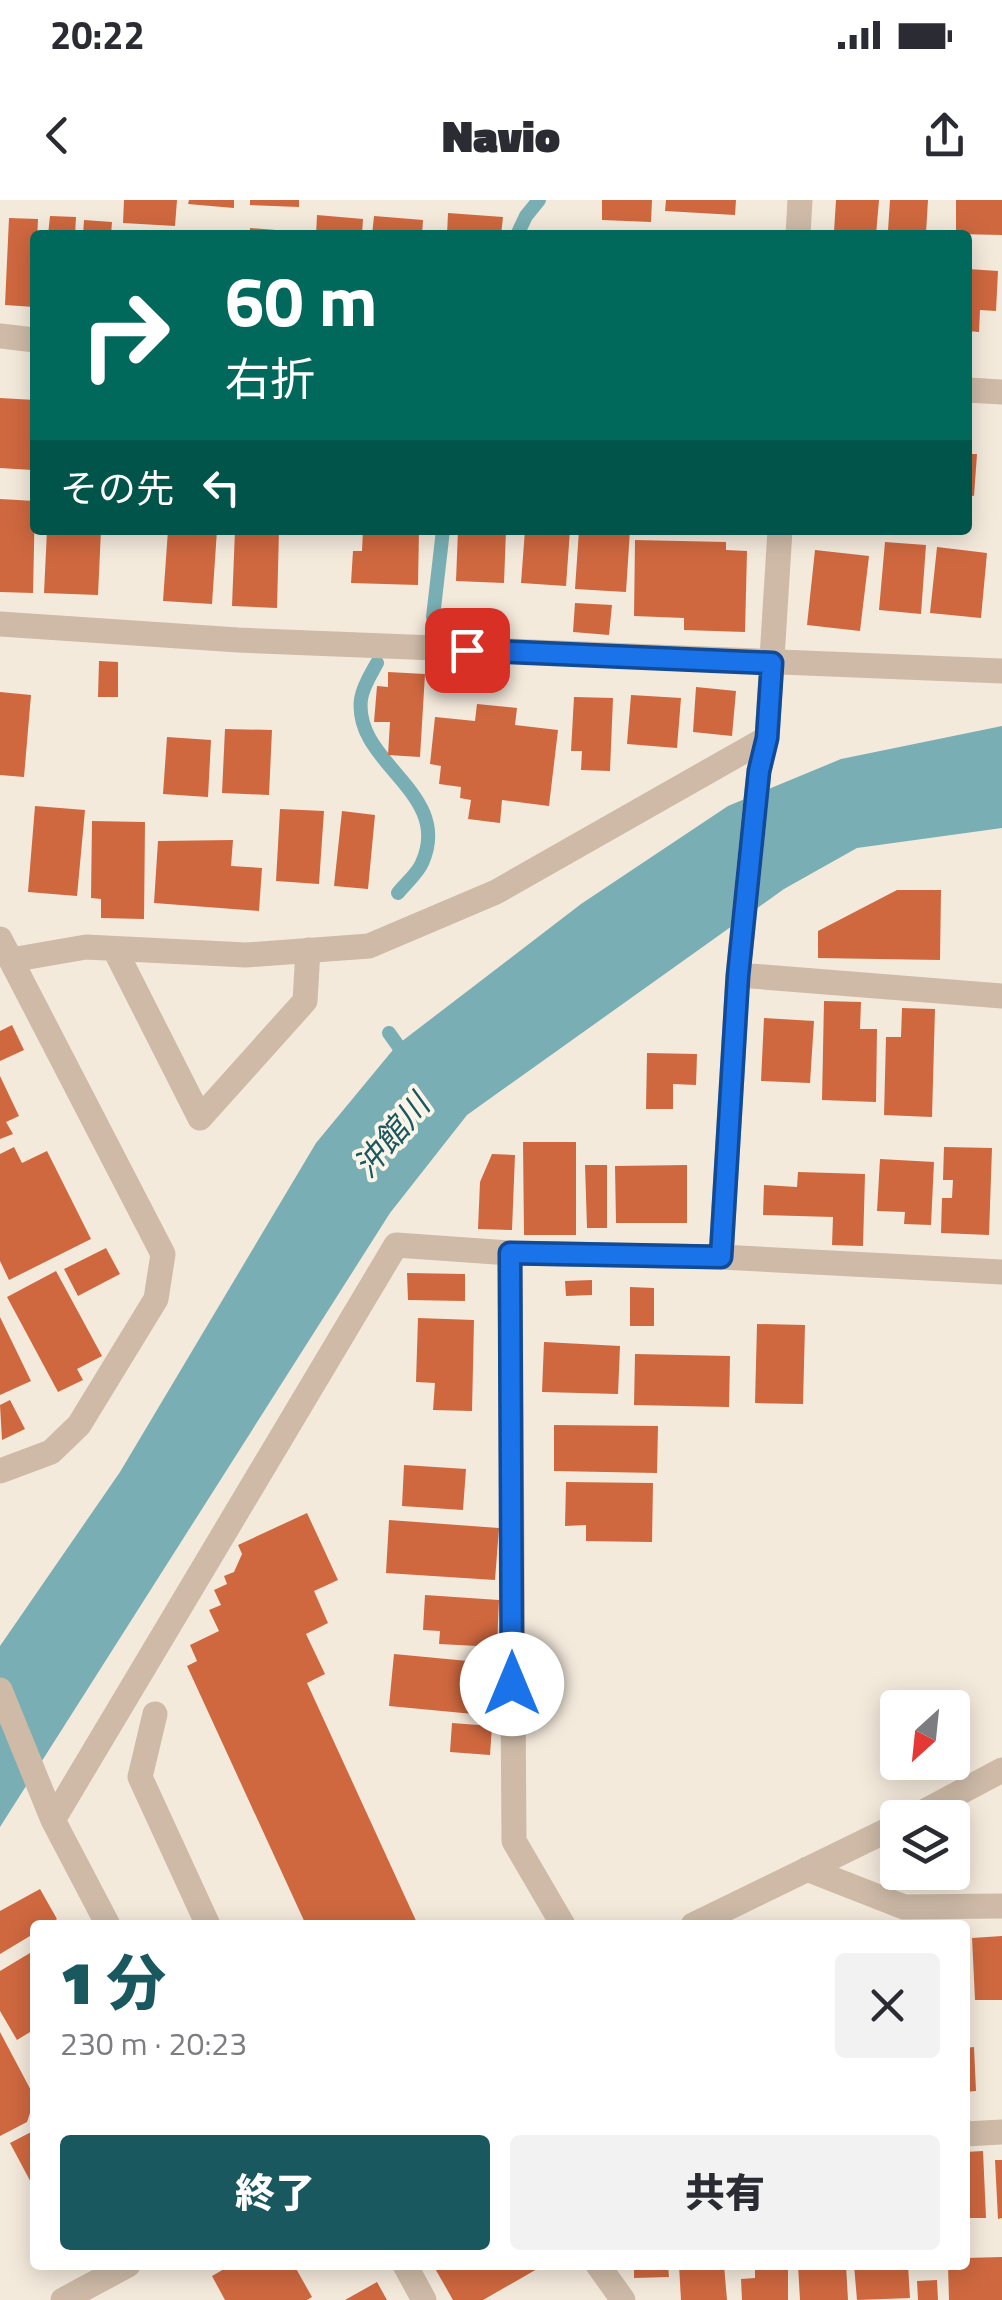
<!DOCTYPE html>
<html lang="ja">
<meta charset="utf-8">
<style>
body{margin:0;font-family:"Titillium Web","Noto Sans JP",sans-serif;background:#f2f2f3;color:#2b2b33;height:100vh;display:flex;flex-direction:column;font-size:38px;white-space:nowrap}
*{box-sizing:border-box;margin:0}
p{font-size:32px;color:#7c7c81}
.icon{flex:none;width:55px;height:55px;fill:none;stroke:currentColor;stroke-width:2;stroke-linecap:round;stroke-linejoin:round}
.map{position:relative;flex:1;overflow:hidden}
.panel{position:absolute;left:30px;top:1720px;width:940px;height:350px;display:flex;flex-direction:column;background:#fff;border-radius:10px;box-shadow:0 5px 25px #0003}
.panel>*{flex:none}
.guide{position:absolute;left:30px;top:30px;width:942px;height:305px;border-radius:10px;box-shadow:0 5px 25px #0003;background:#00695c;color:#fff;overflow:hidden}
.needle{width:65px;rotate:207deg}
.tools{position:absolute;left:880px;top:1490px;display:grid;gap:20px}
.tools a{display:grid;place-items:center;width:90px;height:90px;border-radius:10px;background:#fff;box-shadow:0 5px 25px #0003;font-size:50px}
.pin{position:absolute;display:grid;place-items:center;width:85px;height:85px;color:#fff;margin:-42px;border-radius:20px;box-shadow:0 5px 15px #0006}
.me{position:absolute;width:110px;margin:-55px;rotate:0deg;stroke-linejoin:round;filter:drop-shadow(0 0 8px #0008)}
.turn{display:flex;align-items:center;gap:35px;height:210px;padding:0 30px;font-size:45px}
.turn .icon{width:130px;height:130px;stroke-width:2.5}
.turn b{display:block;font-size:70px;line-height:85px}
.then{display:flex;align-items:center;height:95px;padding:0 30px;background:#0003;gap:20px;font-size:38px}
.round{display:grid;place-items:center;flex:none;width:105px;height:105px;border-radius:10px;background:#f2f2f3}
.headline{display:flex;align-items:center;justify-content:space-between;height:170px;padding:0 30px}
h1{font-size:60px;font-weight:800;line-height:75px;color:#1a585f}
.primary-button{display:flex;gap:20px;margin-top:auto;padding:20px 30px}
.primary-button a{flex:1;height:115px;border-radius:10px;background:#1a585f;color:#fff;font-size:40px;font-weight:800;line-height:115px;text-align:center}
.primary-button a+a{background:#f2f2f3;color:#2b2b33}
.status{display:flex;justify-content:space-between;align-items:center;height:70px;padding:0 50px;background:#fff;direction:ltr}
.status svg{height:28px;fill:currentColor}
header{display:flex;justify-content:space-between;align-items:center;height:130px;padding:0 30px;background:#fff;font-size:45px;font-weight:800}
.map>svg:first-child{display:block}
</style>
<div class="status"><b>20:22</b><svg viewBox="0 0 49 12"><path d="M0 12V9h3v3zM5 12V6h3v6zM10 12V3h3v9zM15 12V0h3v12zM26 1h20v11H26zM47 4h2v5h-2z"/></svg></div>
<header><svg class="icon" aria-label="back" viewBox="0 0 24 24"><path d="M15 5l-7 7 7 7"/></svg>Navio<svg class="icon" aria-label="share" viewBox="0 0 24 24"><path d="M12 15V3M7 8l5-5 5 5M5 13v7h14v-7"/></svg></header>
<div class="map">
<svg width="1002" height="2100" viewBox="0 0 1002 2100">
<rect width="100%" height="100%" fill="#f4eadc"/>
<path fill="#79afb4" d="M 1002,526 L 1002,628 L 857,648 L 784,689 L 467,915 L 390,1013 L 0,1627 L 0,1446 L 120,1272 L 316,943 L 397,845 L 581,704 L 728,606 L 841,559 Z"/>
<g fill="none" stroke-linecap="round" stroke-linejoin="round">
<path stroke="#79afb4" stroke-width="14" d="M 517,35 L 526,16 L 539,0
M 433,417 L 443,330
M 377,463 C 371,474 363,486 361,499 C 353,564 454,592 422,663 C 418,673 405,684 398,693
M 389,833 L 406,857"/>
</g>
<path fill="#cf683f" d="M 124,0 L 177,0 L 175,26 L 123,23 Z
M 189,0 L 234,0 L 234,8 L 188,4 Z
M 250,0 L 299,0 L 299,7 L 250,5 Z
M 602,0 L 652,0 L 651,22 L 602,20 Z
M 666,0 L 736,0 L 735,15 L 665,11 Z
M 836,0 L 879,0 L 876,35 L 834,32 Z
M 890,0 L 928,0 L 926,33 L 888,30 Z
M 956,0 L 1002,0 L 1002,35 L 956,34 Z
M 448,13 L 503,17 L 501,35 L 447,35 Z
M 317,15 L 363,19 L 362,35 L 316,35 Z
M 50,16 L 76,17 L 75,35 L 48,35 Z
M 374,16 L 423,20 L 422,35 L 372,35 Z
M 9,18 L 38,19 L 34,107 L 5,105 Z
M 84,20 L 112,22 L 111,35 L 83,35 Z
M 250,28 L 301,32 L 301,35 L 250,35 Z
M 968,69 L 998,71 L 996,111 L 980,110 L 979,132 L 968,131 Z
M 0,198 L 35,200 L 32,270 L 0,268 Z
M 968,254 L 977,254 L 974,296 L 968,295 Z
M 0,299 L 35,301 L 33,393 L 0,392 Z
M 47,330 L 101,330 L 98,395 L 44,393 Z
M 168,330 L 217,330 L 212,404 L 163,401 Z
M 235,330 L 279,330 L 277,408 L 232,406 Z
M 363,330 L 419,330 L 418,385 L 351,383 L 353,351 L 362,351 Z
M 458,330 L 506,330 L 504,383 L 456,381 Z
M 525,330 L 570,330 L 566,386 L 521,383 Z
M 579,330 L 630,330 L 626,392 L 575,389 Z
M 635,340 L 726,342 L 726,350 L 747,351 L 745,432 L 684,430 L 684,418 L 634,416 Z
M 885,342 L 926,345 L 921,414 L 879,410 Z
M 937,347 L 987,353 L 981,418 L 930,413 Z
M 815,350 L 869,356 L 860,431 L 807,425 Z
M 575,403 L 612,405 L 609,435 L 573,432 Z
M 99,461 L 118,462 L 118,497 L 98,497 Z
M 388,472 L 425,474 L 420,557 L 388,555 L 390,522 L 374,522 L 377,486 L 388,487 Z
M 696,487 L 736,491 L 732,536 L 693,532 Z
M 0,492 L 31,495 L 24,577 L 0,575 Z
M 631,495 L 681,498 L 677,548 L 627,544 Z
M 574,497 L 613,498 L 610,571 L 581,570 L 582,551 L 571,551 Z
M 477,504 L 517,508 L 515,525 L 558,530 L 549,606 L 502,600 L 500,623 L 468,619 L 471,600 L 460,598 L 461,587 L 439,584 L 441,566 L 430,564 L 435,517 L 475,521 Z
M 225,529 L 272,530 L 269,595 L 222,593 Z
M 167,537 L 211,540 L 208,597 L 163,594 Z
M 35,606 L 85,610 L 77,696 L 28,692 Z
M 280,609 L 324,611 L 319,684 L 276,681 Z
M 342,611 L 375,615 L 368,689 L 334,686 Z
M 92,621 L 145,622 L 144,719 L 101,718 L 101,699 L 91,698 Z
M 233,640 L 231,666 L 262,668 L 259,711 L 154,703 L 158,641 Z
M 897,690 L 941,690 L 940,760 L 818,758 L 818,731 Z
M 824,801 L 861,802 L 860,829 L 877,829 L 876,902 L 822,900 Z
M 902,808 L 935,809 L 932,917 L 884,915 L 886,837 L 901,837 Z
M 764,818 L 814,821 L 810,883 L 761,881 Z
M 12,825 L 24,850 L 0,861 L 0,831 Z
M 647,853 L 697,854 L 696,885 L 673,884 L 673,909 L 646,909 Z
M 0,876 L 19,916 L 6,922 L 13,934 L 0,939 Z
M 523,942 L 576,942 L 576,1035 L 524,1035 Z
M 14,947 L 22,963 L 47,951 L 91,1039 L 9,1080 L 0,1061 L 0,954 Z
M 944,947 L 992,948 L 989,1035 L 941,1033 L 942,998 L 952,998 L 953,980 L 943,980 Z
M 492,954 L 515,955 L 512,1030 L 478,1029 L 480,982 Z
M 880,959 L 934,962 L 931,1025 L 904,1024 L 905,1012 L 877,1011 Z
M 585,965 L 607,965 L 607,1028 L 587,1028 Z
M 687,965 L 687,1023 L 616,1023 L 615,966 Z
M 798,972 L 865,974 L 863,1046 L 832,1045 L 833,1017 L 763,1015 L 764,985 L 797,987 Z
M 106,1048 L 120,1074 L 78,1096 L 64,1069 Z
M 56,1071 L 102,1156 L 77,1169 L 83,1180 L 58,1192 L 7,1097 Z
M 407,1073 L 465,1074 L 465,1101 L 408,1100 Z
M 592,1080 L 592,1095 L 566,1096 L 565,1081 Z
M 630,1087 L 654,1088 L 654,1126 L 630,1126 Z
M 0,1117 L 31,1181 L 0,1195 Z
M 418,1118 L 474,1120 L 472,1211 L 433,1210 L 435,1183 L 416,1182 Z
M 757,1124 L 805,1125 L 803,1204 L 755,1203 Z
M 544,1142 L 620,1146 L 618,1194 L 542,1192 Z
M 635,1154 L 730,1156 L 729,1207 L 634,1205 Z
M 10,1200 L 25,1229 L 2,1240 L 0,1205 Z
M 554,1225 L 658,1226 L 657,1273 L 554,1271 Z
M 404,1265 L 466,1269 L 463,1310 L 402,1306 Z
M 566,1282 L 653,1283 L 652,1342 L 586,1341 L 586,1325 L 565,1326 Z
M 307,1313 L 338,1380 L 314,1391 L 328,1423 L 306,1434 L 325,1474 L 307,1483 L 418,1725 L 306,1725 L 187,1466 L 197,1461 L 190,1445 L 219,1431 L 209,1410 L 221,1405 L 214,1390 L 227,1384 L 224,1376 L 234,1372 L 242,1354 L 238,1345 Z
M 389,1320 L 499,1328 L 495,1380 L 386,1373 Z
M 425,1395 L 499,1400 L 497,1447 L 439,1444 L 440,1431 L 423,1430 Z
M 394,1454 L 489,1463 L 484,1515 L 389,1506 Z
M 452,1523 L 492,1526 L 490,1555 L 450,1552 Z
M 40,1689 L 57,1719 L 48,1725 L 35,1725 L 35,1733 L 0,1754 L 0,1711 Z
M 1002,1736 L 1002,1800 L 975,1800 L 972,1738 Z
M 30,1753 L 35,1762 L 35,1829 L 17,1840 L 0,1811 L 0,1771 Z
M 0,1832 L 35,1898 L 27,1922 L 0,1936 Z
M 974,1847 L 976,1891 L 965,1892 L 965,1848 Z
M 35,1930 L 35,1990 L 10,1943 Z
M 983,1951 L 986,2018 L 965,2018 L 965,1952 Z
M 995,1960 L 1002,1960 L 1002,2018 L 998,2019 Z
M 1002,2057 L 1002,2100 L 949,2100 L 948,2065 L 965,2065 L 965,2058 Z
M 231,2065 L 294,2065 L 312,2097 L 307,2100 L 225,2100 L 212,2076 Z
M 433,2065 L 544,2065 L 483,2100 L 453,2100 Z
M 634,2065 L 668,2065 L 669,2077 L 634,2078 Z
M 679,2065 L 724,2065 L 727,2100 L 681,2100 Z
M 755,2065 L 788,2065 L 788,2100 L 742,2100 L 741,2079 L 755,2078 Z
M 798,2065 L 846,2065 L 848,2100 L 800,2100 Z
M 854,2065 L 908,2065 L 910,2098 L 857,2100 Z
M 937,2080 L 938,2100 L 918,2100 L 917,2081 Z
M 377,2082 L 387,2100 L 345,2100 Z"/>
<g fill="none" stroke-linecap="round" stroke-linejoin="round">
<path stroke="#cebaa7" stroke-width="25" d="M 798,35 L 800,0
M 0,136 L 35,140
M 968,190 L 1002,192
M 780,330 L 767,538 L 759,571 L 738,775 L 721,1057 L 1002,1072
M 0,424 L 238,440 L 1002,471
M 0,739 L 163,1054 L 156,1099 L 79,1225 L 51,1252 L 0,1271
M 115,750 L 200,918 L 305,801 L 308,750
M 11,760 L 86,747 L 246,755 L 369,746 L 496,692 L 767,538
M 738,775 L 1002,796
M 0,1490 L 53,1620 L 108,1725
M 155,1514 L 140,1577 L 208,1725
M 912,1618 L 1002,1570
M 53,1620 L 396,1045 L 510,1053
M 807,1669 L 904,1707 L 1002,1706
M 563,1725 L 514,1641 L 510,1053 L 721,1057
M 693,1725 L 898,1625
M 965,1934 L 1002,1932
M 405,2065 L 424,2100
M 598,2065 L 623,2100
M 63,2100 L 128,2065"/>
</g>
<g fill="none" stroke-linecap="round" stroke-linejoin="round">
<defs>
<path id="route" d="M 467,450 L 772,463 L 767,538 L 759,571 L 738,776 L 721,1057 L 510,1053 L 512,1484"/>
</defs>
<use href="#route" stroke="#114b97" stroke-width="25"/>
<use href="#route" stroke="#1a73e8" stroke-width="18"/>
</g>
<g text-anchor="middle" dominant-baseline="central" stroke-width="8" stroke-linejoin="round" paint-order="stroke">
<g font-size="32" font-style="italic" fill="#1a585f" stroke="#fbf4e9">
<text transform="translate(391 935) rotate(-50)">沖館川</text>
</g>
</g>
</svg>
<div class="tools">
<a><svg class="needle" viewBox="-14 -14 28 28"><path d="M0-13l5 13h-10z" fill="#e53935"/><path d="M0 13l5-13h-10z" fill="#7c7c81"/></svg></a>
<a><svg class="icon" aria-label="layers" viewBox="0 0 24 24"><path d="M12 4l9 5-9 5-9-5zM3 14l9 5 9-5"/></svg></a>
</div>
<div class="pin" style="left:467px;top:450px;background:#d93025"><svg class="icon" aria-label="arrive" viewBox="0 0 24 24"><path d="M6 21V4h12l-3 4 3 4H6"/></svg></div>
<svg class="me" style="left:512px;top:1484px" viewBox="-20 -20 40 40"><circle r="19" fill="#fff"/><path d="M0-13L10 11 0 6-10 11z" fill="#1a73e8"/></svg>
<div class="guide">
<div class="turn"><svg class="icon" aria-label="right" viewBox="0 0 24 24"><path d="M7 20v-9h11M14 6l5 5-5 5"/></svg><div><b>60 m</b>右折</div></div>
<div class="then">その先<svg class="icon" aria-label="left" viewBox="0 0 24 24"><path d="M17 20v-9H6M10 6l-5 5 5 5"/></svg></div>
</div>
<section class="panel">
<div class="headline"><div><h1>1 分</h1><p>230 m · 20:23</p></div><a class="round"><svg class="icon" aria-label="close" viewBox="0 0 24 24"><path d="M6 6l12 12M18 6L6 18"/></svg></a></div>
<div class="primary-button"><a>終了</a><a>共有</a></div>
</section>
</div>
